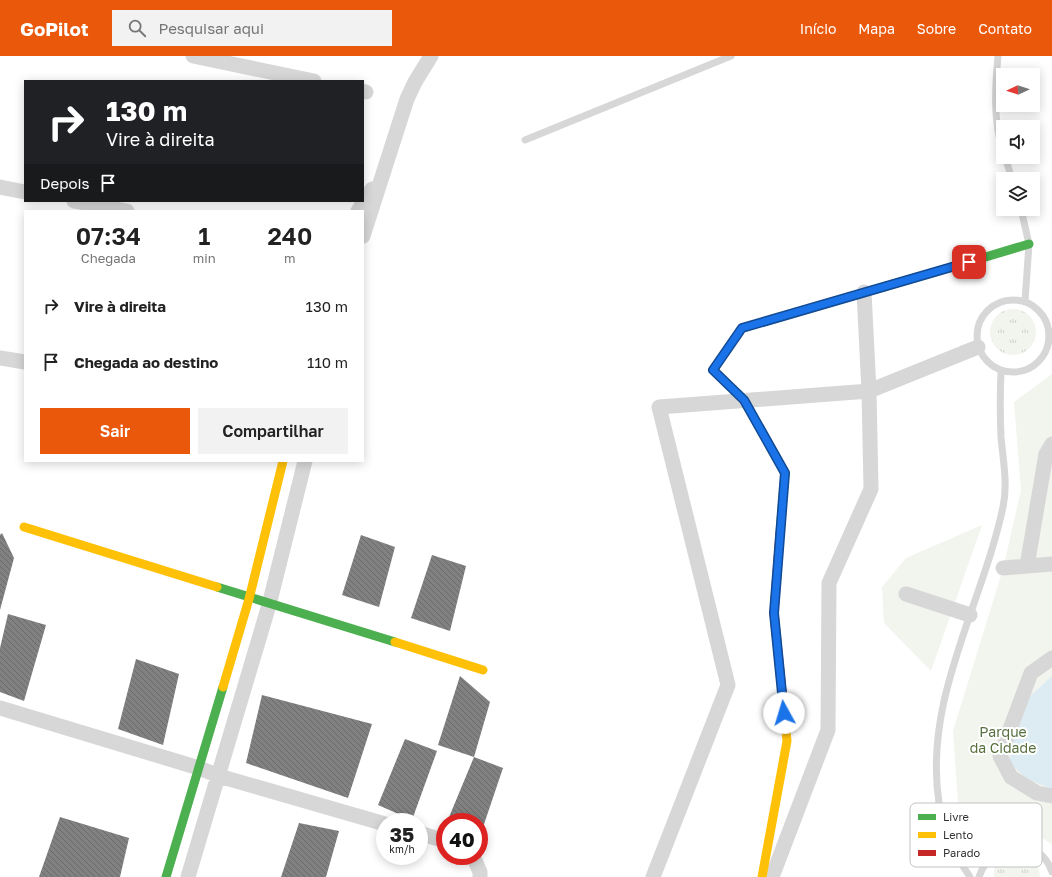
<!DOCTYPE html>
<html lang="pt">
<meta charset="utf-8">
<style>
body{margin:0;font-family:"Golos Text",sans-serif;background:#f2f2f2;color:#222;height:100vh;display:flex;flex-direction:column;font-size:15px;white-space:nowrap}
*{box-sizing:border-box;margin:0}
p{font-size:13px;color:#767676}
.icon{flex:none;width:22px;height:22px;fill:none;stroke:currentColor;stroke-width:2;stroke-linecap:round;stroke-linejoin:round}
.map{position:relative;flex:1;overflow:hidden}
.drawer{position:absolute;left:24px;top:154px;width:340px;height:252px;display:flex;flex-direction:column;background:#fff;border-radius:0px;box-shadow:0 2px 10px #0003}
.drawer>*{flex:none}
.top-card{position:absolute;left:24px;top:24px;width:340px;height:122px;border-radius:0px;box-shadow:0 2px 10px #0003;background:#202124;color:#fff;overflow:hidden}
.needle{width:26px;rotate:266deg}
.controls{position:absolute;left:996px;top:12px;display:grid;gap:8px}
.controls a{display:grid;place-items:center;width:44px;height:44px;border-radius:0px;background:#fff;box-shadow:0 2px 10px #0003;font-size:20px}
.speed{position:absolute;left:376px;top:757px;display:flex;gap:8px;font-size:20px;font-weight:700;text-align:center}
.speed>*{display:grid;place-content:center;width:52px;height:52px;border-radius:50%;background:#fff;box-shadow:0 2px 10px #0003;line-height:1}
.speed small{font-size:10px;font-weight:400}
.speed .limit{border:6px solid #d22;background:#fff;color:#111}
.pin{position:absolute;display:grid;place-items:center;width:34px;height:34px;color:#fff;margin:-17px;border-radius:8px;box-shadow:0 2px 6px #0006}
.me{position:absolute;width:44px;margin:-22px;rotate:354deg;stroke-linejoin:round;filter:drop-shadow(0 0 3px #0008)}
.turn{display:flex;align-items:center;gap:14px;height:84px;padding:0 16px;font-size:18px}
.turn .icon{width:52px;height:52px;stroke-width:2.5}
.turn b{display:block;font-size:28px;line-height:34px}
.then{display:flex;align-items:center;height:38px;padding:0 16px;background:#0003;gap:8px;font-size:15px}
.eta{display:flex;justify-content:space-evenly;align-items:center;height:68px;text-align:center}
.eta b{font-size:24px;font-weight:600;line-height:28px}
.action{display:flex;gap:8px;margin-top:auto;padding:8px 16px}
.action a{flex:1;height:46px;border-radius:0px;background:#ea580c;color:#fff;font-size:16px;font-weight:600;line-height:46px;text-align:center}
.action a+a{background:#f2f2f2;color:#222}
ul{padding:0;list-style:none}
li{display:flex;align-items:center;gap:12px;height:56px;padding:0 16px}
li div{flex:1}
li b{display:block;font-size:15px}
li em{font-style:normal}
header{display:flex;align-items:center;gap:24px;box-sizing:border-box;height:56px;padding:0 20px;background:#ea580c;color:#fff}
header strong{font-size:19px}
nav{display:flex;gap:22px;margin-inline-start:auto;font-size:14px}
.search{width:280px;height:36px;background:#f2f2f2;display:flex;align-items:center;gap:10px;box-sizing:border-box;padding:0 14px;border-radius:0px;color:#767676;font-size:15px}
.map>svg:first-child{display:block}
</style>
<header>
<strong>GoPilot</strong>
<div class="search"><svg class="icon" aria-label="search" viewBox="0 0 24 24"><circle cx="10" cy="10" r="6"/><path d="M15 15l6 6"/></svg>Pesquisar aqui</div>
<nav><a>Início</a><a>Mapa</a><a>Sobre</a><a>Contato</a></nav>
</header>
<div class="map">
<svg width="1052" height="821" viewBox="0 0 1052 821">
<defs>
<pattern id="grass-tufts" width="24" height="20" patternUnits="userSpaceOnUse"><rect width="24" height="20" fill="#f1f5ed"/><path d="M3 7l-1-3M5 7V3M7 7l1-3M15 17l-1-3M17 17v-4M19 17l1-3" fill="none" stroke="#cfd2cc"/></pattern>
<pattern id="building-back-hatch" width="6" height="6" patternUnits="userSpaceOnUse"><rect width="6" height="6" fill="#818181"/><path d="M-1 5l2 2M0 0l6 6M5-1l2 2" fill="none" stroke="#6a6a6a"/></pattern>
</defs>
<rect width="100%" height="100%" fill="#fff"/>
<path fill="url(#grass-tufts)" d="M990 276a23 23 0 1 1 46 0a23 23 0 1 1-46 0Z
M 1015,796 C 1030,798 1039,805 1040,821 L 994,821 C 993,807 1003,800 1015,796 Z"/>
<path fill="#f1f5ed" d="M 1052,318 L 1052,789 C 1030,770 1008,773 980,775 L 958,746 L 953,675 L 1003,513 L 1021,434 L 1014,346 Z
M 982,469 L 931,615 L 884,567 L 882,531 L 906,502 Z"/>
<path fill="#ddebf3" d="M 1052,620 L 1052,733 L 1027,723 L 1010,707 L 1009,692 L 1029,641 Z"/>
<path fill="url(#building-back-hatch)" d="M 2,477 L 14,502 L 0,554 L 0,479 Z
M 361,479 L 395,491 L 379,551 L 342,539 Z
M 432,499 L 466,510 L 450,575 L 411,562 Z
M 8,558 L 46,569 L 24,645 L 0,636 L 0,592 Z
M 136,603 L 179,618 L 163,689 L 118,673 Z
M 460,620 L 490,646 L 474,701 L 438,689 Z
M 262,639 L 372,668 L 348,742 L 246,707 Z
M 405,683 L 437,695 L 412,764 L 378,749 Z
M 474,701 L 503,712 L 479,783 L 479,766 L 447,766 Z
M 60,761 L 129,782 L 120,821 L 39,821 Z
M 299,767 L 339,775 L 326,821 L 281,821 Z"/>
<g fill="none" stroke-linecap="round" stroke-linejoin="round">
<path stroke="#d7d7d7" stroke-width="7" d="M 998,0 C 995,32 993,64 1003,96
M 525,84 L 731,0
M 1005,101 L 1012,123
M 1021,153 L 1029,188 L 1025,245
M977 280a36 36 0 1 1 72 0a36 36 0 1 1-72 0Z
M 949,790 L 999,794
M 970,821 C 964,811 956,801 950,791 C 944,779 941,761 939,747 C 923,643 982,550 1003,451 C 1008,428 1003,404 1001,381 C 1000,359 1000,337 1001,315
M 979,821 C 992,783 1039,778 1052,816"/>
<path stroke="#d7d7d7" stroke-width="15" d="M 193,0 L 314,25
M 363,35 L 366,36
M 0,131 L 25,136
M 74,145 L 127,155
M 358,155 L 372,133
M 363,180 L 407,43 L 415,26 L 431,0
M 0,302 L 25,306
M 1027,510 L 1046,398 L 1052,388
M 1003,512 L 1052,508
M 906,538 L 970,559
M 1052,602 L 1031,617 L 1000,700 L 1011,721 L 1037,737 L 1052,740
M 0,652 L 199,712 L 219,720 L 385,768
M 419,777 L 445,785
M 473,800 L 480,816 L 480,821
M 188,821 L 269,549 L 305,405
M 653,821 L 728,629 L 659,351 L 869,335 L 978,291
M 772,821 L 828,674 L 829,527 L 871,433 L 869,335 L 864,236"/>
<path stroke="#4caf50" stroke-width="9" d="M 959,209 L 1029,188
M 738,338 L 744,344 L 785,417 L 780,477
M 217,531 L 395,586
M 166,821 L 223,631"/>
<path stroke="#ffc107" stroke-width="9" d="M 738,338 L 713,314 L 742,272 L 959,209
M 24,471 L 217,531
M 395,586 L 483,614
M 223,631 L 249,543 L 283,405
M 762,821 L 787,685 L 784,655"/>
<path stroke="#c62828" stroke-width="9" d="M 780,477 L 774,557 L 784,655"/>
</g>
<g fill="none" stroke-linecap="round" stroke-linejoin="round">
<defs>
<path id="route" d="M 784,657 L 774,557 L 785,417 L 744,344 L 713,314 L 742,272 L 969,206"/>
</defs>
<use href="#route" stroke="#114b97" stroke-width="10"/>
<use href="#route" stroke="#1a73e8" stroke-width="7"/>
</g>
<g text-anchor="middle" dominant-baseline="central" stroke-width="4" stroke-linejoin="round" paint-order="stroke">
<g font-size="14" fill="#56703f" stroke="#fff">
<text x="1003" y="675">Parque<tspan x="1003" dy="16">da Cidade</tspan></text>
</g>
</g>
<rect x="910" y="747" width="132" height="64" rx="6" fill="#fff" stroke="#c2c2c2" stroke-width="1"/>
<rect x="918" y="758" width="18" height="6" fill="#4caf50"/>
<rect x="918" y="776" width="18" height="6" fill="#ffc107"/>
<rect x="918" y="794" width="18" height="6" fill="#c62828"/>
<g font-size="11" fill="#333">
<text x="943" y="765">Livre</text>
<text x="943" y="783">Lento</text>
<text x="943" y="801">Parado</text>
</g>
</svg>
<div class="controls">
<a><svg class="needle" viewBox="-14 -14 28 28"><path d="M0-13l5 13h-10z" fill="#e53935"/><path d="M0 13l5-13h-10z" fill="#767676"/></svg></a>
<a><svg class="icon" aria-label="sound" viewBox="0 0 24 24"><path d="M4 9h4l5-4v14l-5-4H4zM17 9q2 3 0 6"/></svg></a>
<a><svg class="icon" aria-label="layers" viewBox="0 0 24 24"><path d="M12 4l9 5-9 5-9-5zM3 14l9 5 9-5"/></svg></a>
</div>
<div class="speed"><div>35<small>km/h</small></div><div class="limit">40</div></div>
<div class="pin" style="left:969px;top:206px;background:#d93025"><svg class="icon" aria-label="arrive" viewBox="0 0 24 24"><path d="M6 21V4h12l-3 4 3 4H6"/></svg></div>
<svg class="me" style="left:784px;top:657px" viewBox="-20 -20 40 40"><circle r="19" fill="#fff"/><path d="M0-13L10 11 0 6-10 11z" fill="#1a73e8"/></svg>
<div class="top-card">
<div class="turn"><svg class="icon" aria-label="right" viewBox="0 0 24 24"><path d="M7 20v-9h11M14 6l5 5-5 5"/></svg><div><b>130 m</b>Vire à direita</div></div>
<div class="then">Depois<svg class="icon" aria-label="arrive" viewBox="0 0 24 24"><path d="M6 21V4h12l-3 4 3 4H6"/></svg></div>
</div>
<section class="drawer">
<div class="eta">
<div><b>07:34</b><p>Chegada</p></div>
<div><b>1</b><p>min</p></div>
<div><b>240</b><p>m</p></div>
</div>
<ul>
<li><svg class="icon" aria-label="right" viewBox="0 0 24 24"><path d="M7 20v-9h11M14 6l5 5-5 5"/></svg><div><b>Vire à direita</b></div><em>130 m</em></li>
<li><svg class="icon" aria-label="arrive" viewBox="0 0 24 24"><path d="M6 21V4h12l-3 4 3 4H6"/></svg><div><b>Chegada ao destino</b></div><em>110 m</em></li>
</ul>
<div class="action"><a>Sair</a><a>Compartilhar</a></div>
</section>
</div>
